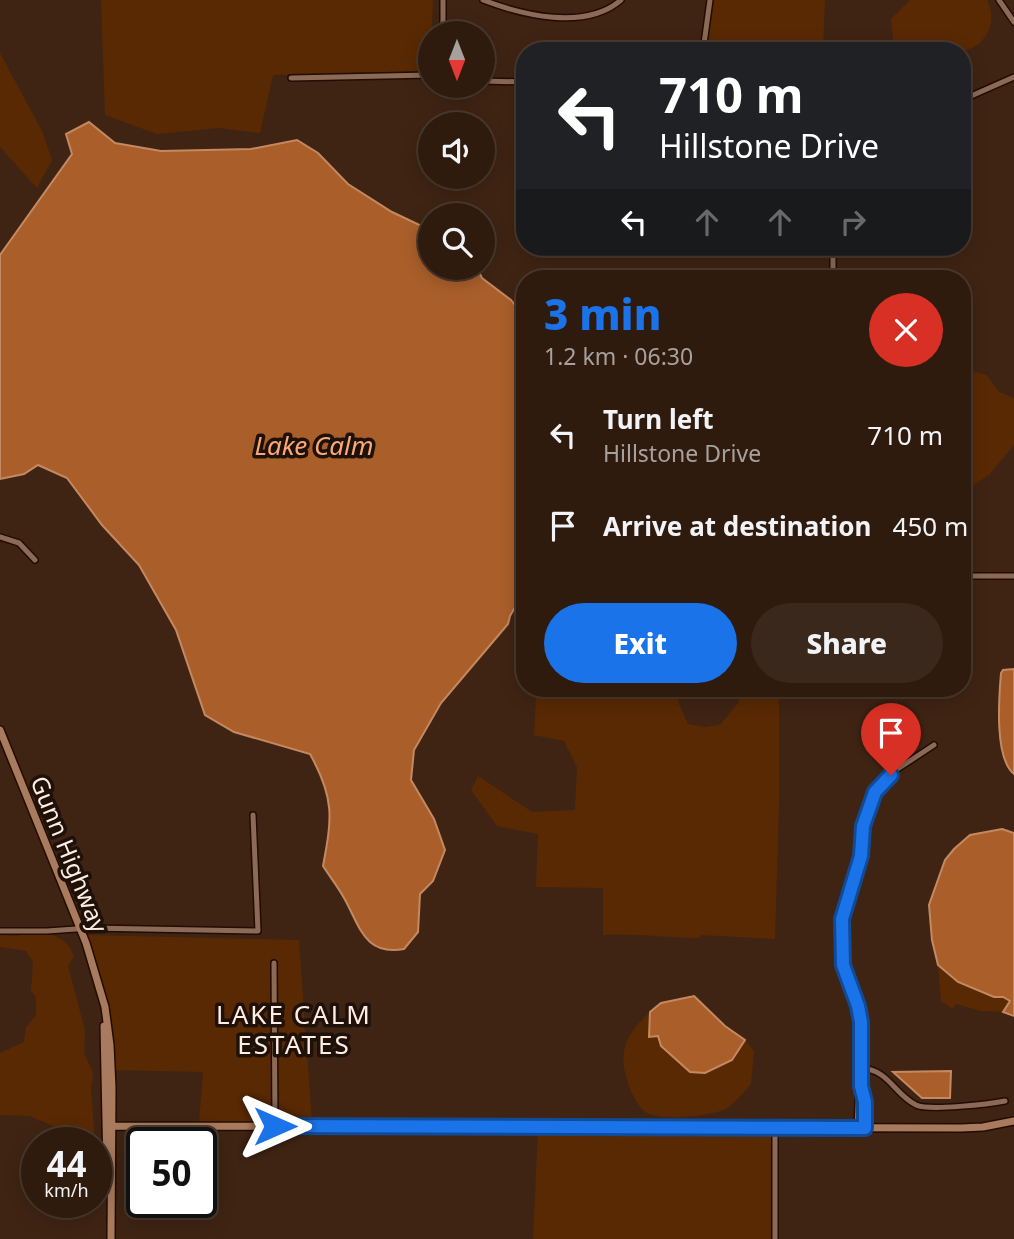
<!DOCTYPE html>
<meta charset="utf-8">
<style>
body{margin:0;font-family:"Noto Sans",sans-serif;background:#3b281c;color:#f1f3f6;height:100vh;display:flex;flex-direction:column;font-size:26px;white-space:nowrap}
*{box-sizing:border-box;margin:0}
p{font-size:23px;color:#a7a19e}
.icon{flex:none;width:38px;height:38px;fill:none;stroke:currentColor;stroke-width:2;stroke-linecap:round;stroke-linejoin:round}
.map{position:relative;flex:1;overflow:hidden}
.side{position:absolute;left:516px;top:270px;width:455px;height:427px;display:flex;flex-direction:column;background:#2f1b0e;border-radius:28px;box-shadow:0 4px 18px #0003,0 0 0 2px #4a392e}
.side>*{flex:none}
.guide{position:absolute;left:516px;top:42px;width:455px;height:214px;border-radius:28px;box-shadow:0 4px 18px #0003,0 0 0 2px #4a392e;background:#202124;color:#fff;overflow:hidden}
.needle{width:46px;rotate:180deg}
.tools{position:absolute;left:418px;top:21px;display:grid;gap:14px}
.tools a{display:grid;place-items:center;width:77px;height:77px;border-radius:50%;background:#2f1b0e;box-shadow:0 4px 18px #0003,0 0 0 2px #4a392e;font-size:35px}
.speed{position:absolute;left:21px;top:1127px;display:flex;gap:14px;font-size:35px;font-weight:700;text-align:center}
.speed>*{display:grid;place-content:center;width:91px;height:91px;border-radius:50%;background:#2f1b0e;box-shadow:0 4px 18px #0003,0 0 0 2px #4a392e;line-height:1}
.speed small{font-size:18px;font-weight:400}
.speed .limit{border:4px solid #111;border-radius:10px;background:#fff;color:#111}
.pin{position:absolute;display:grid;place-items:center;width:60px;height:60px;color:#fff;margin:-72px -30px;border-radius:50% 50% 50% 0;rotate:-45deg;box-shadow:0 0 7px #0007}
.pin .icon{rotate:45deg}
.me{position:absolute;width:77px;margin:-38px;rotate:90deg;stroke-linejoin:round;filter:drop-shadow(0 0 5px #0008)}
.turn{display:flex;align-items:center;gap:24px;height:147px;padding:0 28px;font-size:32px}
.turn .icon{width:91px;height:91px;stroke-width:2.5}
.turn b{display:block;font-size:49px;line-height:60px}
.lanes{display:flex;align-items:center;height:66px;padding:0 28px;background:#0003;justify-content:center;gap:35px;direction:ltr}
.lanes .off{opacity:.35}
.round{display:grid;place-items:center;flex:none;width:74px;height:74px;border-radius:37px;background:#3b281c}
.headline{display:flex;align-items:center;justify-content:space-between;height:119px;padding:0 28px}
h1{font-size:42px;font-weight:800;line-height:52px;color:#1a73e8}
.cta{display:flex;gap:14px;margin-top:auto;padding:14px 28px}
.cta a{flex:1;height:80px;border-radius:42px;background:#1a73e8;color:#fff;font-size:28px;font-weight:800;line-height:80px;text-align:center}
.cta a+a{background:#3b281c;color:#f1f3f6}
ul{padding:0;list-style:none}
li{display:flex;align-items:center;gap:21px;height:91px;padding:0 28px}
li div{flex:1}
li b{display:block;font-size:26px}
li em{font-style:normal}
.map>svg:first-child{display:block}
</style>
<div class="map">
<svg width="1014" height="1239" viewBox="0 0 1014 1239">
<rect width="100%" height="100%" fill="#3f2413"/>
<path fill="#592903" d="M 101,0 L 433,0 L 430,71 L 273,75 L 260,133 L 219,128 L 157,134 L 105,115 Z
M 713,0 L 825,0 L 823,51 L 706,51 Z
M 910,0 L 987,0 C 998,21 987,45 964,51 C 954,54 910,51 894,51 L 891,19 Z
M 0,53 L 42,131 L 52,160 L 37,188 L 0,147 Z
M 970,370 L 987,375 L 999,392 L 1014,398 L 1014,445 L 989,475 L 963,492 L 963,372 Z
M 542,688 L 677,688 L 679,704 L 688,724 L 704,727 L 720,725 L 738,703 L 740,688 L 779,688 L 779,804 L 775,939 L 702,935 L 698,938 C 666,938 635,933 603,935 L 603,888 L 536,887 L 538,834 L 497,826 L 471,790 L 478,776 L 532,812 L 575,810 L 577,767 L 564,741 L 534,735 L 536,697 Z
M 41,931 C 57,937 68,939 74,956 L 68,966 L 85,1030 L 84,1053 L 93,1073 L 91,1089 L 95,1143 L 71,1143 L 69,1133 L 30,1116 L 0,1115 L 0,1053 L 24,1042 L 26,1027 L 36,1016 L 36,997 L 31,991 L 33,962 L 26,951 L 0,947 L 0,935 L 16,936 Z
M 86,935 L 299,940 L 312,1123 L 278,1123 L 277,960 L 271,960 L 272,1123 L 199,1123 L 203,1072 L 114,1070 L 108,1006 Z
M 938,965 C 954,978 970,987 988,995 C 996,998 1003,997 1011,1001 L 1003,1012 L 981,1011 L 956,1004 L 953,1009 L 941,1001 Z
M 650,1012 L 649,1036 L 658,1035 L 661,1046 L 690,1072 L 732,1060 L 745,1040 L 754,1051 L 751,1084 C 744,1092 733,1106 724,1110 C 705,1116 667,1121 649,1114 C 641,1111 635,1100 632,1093 C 617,1058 621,1038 650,1012 Z
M 538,1130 L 682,1130 L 772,1133 L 771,1239 L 533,1239 Z"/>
<path fill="#aa5f2a" stroke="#c48961" stroke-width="2" d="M 89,122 L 115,143 L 161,151 L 251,149 L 297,140 L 318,153 L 348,184 L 392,212 L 430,230 L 430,268 L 477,268 L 482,278 L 511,300 L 525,318 L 525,590 L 510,616 L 508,624 L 441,703 L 414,750 L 411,780 L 434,819 L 445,850 L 433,881 L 420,894 L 418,932 L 404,949 C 364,956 360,926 344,898 C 338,887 330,877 323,866 C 332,818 335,799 310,754 L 234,732 L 205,715 L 176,630 L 139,565 L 102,525 L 67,478 L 38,465 L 24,474 L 0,479 L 0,255 L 72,154 L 66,134 Z
M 1014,669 L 1014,774 C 994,758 999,697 1001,673 L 1003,670 Z
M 1002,829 L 1014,833 L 1014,1016 L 1003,1012 L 1010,1001 L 1003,997 L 994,997 L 958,982 L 938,965 L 932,940 L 929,905 L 945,860 L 954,849 L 970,835 Z
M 694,996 L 725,1026 L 745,1040 L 732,1060 L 705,1073 L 690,1072 L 661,1046 L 658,1036 L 649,1037 L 650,1012 L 661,1003 Z
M 951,1071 L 950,1098 L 922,1098 L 893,1072 Z"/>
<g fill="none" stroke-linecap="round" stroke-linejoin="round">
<defs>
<path id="minor" d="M 483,0 C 522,15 585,31 621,0
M 999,0 L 1014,22
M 443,33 L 443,0
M 703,51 L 710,0
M 291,78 L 430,75
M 483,81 L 525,82
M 962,100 L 1014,77
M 833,278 L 833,247
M 0,537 L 19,543 L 35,560
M 962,576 L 1014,576
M 0,931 L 47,931 L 90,928 L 258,931 L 253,815
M 274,963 L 275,1126
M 861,1068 C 889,1070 894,1094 916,1105 C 929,1111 990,1104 1005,1101
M 861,1086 L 865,1102 L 865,1128
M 775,1127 L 775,1239
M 857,1128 L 861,1032 L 858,1006 L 843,965 L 841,931 L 844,906 L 861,856 L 863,826 L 875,792 L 896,770 L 934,745"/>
<path id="secondary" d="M 0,730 L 86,943 L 105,1007 L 110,1045 L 112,1088 L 111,1239
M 104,1026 L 107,1168
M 106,1126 L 961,1128 L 983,1127 L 1014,1121"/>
</defs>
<use href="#minor" stroke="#240c00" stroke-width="8"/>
<use href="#secondary" stroke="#240c00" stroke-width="10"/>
<use href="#minor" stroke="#8b6b58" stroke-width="5"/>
<use href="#secondary" stroke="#a87b5f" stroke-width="7"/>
</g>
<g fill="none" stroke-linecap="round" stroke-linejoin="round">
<defs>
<path id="route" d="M 275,1126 L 865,1128 L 865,1102 L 861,1086 L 861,1022 L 858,1006 L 843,965 L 842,919 L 861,856 L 863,826 L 875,792 L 891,775"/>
</defs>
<use href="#route" stroke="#114b97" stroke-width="18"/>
<use href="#route" stroke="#1a73e8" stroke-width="12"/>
</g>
<g text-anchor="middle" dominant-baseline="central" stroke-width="7" stroke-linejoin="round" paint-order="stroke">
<g font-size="24" fill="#ffece2" stroke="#1d1109">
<text transform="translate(70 854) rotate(68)">Gunn Highway</text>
</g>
<g font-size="26" font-style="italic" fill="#faa874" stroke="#1d1109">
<text x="314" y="445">Lake Calm</text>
</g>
<g font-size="26" letter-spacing="2" fill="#ffece2" stroke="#1d1109">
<text x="294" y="1014">LAKE CALM<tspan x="294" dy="30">ESTATES</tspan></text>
</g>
</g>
</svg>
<div class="tools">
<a><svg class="needle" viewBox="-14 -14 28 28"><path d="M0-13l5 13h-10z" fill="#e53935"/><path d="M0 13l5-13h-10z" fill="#a7a19e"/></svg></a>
<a><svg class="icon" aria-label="sound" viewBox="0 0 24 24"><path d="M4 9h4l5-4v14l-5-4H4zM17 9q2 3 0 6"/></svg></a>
<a><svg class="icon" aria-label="search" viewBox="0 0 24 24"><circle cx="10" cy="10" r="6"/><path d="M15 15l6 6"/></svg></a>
</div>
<div class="speed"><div>44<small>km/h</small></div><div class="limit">50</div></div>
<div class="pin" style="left:891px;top:775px;background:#d93025"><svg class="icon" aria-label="arrive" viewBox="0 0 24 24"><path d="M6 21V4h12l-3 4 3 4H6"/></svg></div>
<svg class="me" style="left:275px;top:1126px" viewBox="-20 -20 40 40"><path d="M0-17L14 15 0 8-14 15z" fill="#1a73e8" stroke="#fff" stroke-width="4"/></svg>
<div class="guide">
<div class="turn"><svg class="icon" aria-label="left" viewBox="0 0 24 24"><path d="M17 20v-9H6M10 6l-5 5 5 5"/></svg><div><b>710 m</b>Hillstone Drive</div></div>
<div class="lanes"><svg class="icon" aria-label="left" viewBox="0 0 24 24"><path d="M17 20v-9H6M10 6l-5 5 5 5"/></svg><svg class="icon off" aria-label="ahead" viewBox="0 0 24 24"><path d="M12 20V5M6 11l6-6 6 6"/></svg><svg class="icon off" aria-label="ahead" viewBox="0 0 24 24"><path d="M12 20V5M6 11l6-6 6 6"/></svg><svg class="icon off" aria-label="right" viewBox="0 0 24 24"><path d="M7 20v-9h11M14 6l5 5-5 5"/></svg></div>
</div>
<section class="side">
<div class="headline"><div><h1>3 min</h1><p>1.2 km · 06:30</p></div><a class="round" style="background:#d93025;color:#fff"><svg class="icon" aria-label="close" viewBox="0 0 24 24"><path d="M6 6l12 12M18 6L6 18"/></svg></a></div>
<ul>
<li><svg class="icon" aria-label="left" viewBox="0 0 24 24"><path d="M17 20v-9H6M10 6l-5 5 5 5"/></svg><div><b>Turn left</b><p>Hillstone Drive</p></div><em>710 m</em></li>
<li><svg class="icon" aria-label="arrive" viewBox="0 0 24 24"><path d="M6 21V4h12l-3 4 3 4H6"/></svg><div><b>Arrive at destination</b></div><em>450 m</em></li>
</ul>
<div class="cta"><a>Exit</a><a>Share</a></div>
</section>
</div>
